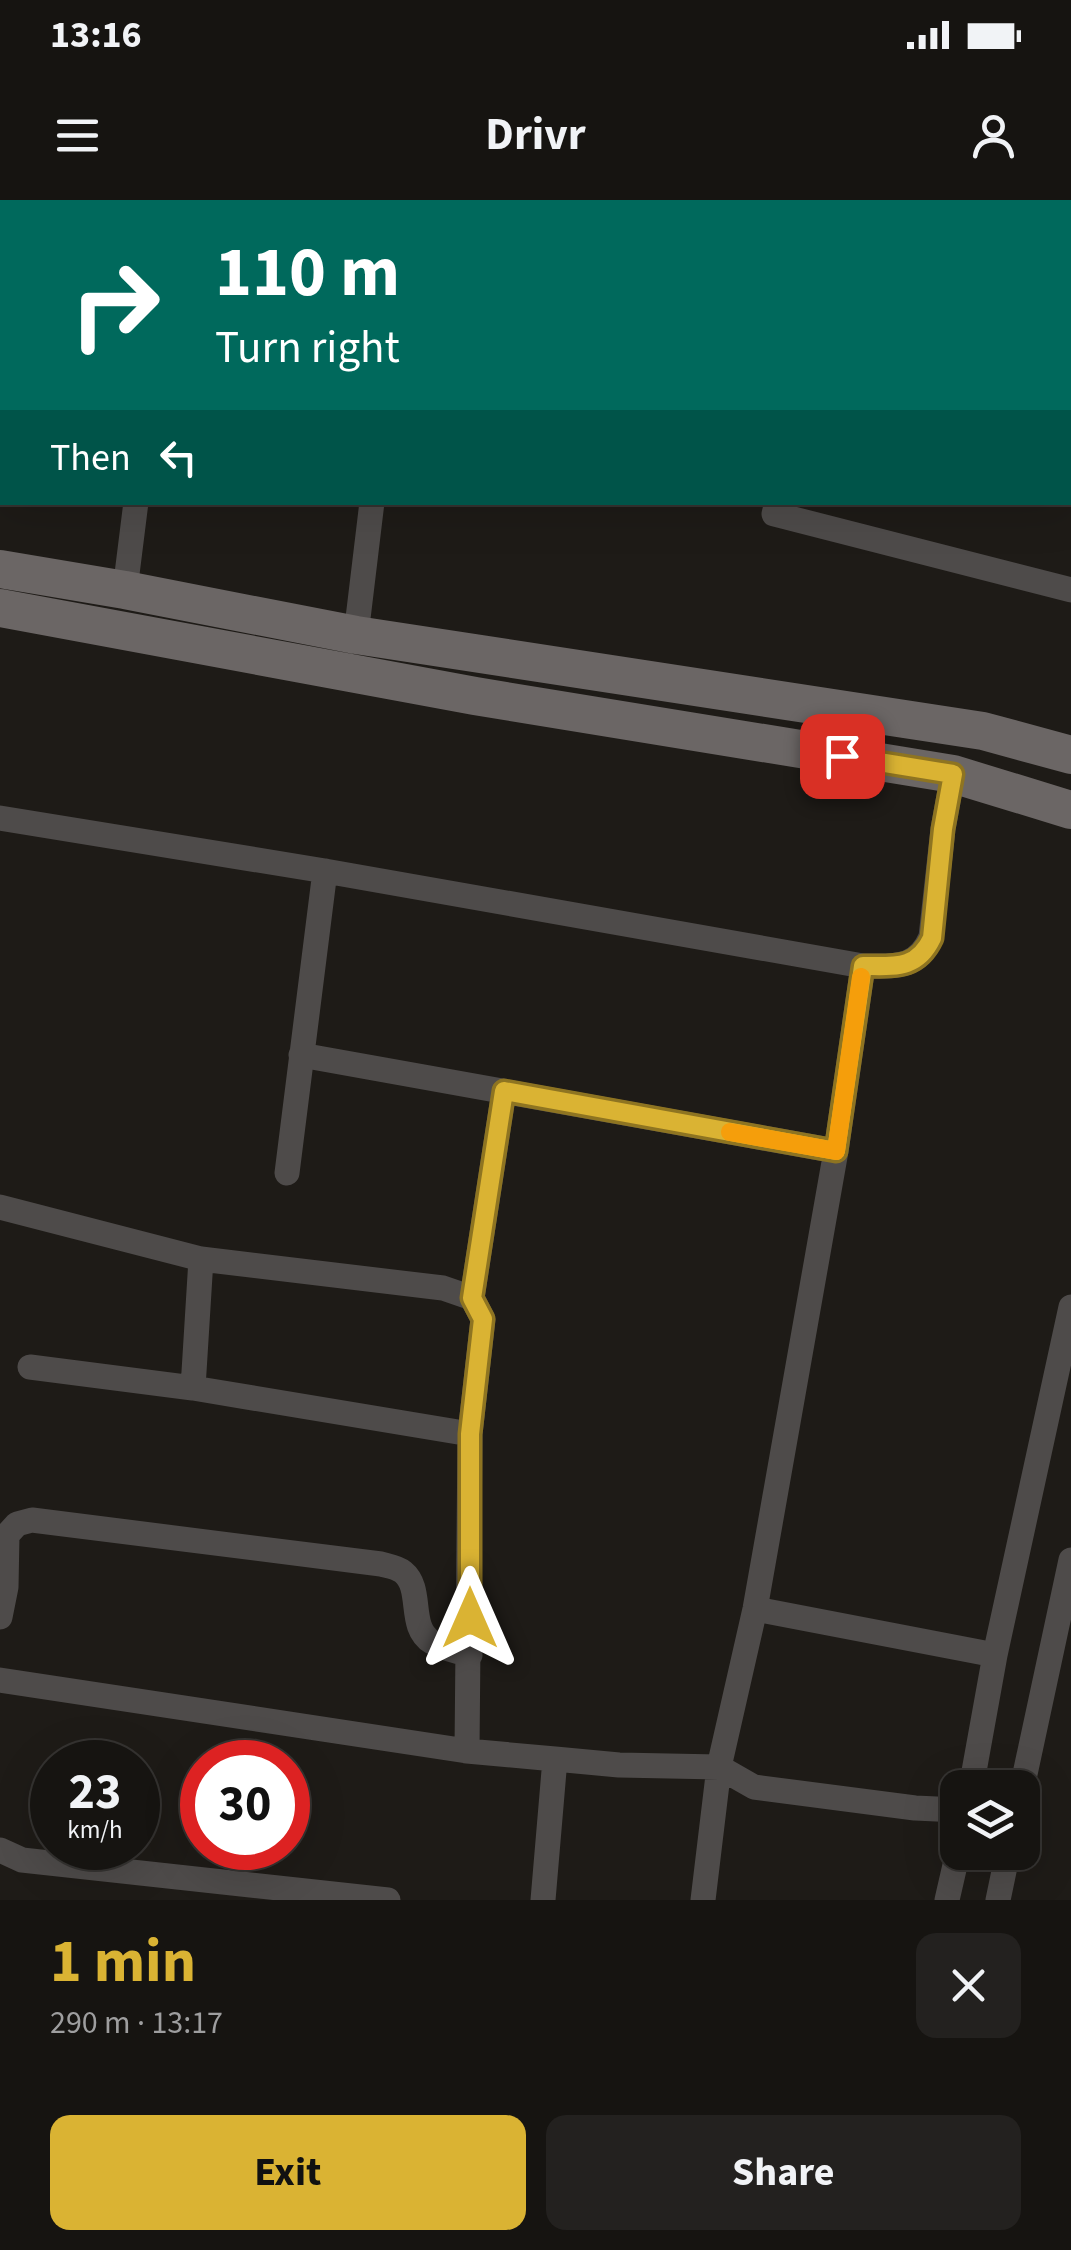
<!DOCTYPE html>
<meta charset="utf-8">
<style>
body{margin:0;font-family:"Source Sans 3",sans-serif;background:#23211f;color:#f1f3f6;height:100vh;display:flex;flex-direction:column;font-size:38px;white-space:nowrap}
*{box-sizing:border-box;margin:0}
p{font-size:32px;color:#9e9e9f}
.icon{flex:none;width:55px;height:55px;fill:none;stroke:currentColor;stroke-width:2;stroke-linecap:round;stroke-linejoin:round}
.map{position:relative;height:1700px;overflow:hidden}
.sheet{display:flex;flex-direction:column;background:#161411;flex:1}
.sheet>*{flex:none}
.hud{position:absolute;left:0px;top:0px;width:1072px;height:305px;box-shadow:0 10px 40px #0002,0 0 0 2px #353331;background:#00695c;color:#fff;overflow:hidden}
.controls{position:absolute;left:940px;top:1570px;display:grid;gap:20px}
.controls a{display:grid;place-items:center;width:100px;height:100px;border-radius:20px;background:#161411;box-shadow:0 10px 40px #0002,0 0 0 2px #353331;font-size:50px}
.speed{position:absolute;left:30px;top:1540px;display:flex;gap:20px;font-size:50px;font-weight:700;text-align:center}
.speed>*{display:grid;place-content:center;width:130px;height:130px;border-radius:50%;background:#161411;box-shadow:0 10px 40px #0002,0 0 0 2px #353331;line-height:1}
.speed small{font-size:25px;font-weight:400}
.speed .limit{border:15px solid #d22;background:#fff;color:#111}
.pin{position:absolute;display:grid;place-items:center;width:85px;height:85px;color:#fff;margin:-42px;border-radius:20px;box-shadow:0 5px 15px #0006}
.me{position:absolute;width:110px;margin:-55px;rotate:0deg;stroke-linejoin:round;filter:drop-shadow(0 0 8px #0008)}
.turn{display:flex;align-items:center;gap:35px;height:210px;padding:0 50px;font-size:45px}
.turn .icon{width:130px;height:130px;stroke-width:2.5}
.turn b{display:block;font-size:70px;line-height:85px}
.then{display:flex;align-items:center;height:95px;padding:0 50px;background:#0003;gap:20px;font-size:38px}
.round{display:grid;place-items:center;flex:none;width:105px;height:105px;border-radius:20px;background:#23211f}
.headline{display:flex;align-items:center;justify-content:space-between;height:170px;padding:0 50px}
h1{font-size:60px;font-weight:700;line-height:75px;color:#dab333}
.action{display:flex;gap:20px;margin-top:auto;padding:20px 50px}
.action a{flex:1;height:115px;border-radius:20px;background:#dab333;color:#111;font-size:40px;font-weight:700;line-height:115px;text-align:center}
.action a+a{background:#23211f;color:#f1f3f6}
.status{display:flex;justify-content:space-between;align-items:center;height:70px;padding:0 50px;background:#161411;direction:ltr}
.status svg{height:28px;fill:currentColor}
header{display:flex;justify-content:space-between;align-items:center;height:130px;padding:0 50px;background:#161411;font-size:45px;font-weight:700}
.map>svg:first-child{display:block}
</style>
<div class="status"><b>13:16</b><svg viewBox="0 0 49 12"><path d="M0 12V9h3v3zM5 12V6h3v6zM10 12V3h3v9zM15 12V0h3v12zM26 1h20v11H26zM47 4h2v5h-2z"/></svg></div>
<header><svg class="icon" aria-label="menu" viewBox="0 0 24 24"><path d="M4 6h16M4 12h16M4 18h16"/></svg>Drivr<svg class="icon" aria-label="person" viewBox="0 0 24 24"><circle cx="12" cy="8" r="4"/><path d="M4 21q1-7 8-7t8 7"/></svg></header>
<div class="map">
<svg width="1071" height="1700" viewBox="0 0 1071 1700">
<rect width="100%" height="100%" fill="#1e1b17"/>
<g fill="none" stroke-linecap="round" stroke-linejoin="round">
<path stroke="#4e4b4a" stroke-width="25" d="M 294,0 L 309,2
M 174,2 L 174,0
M 409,2 L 409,0
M 1070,219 L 1071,219
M 777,302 L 774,314 L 1071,390
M 125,390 L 136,302
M 356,435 L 372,302
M 0,618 L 325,671 L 863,766 C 894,766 917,770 931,737 L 943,629 L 953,574
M 301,855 L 836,951
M 287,973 L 325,671
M 0,1007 L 201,1059 L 443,1088 L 472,1098 L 483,1119 L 470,1234 L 467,1551 L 555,1559 L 543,1700
M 472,1098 L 504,891
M 30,1167 L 193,1188 L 470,1234
M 193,1188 L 201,1059
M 755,1409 L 995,1455
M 0,1417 L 6,1387 L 7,1335 L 17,1324 L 32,1320 L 381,1364 C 388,1366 397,1367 403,1372 C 424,1389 407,1427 432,1442 C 443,1449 458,1451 470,1455
M 0,1480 L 467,1551
M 555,1559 L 619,1565 L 719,1567 L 754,1587 L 915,1608 L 958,1610
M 971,1588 L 995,1455 L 1071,1107
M 1022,1588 L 1071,1360
M 0,1650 L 22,1660 L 388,1700
M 703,1700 L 719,1567 L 755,1409 L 836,951 L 863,766
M 947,1700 L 958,1652
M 998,1700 L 1008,1652"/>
<path stroke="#6b6665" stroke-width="38" d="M 0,369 L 125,390 L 356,435 L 983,531 L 1071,555
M 0,408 L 475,496 L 953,574 L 1071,610"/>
</g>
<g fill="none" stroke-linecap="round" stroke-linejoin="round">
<defs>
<path id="route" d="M 470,1418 L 470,1234 L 483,1119 L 472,1098 L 504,891 L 836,951 L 863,766 C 894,766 917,770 932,738 L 943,629 L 953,574 L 842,556"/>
</defs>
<use href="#route" stroke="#8e7421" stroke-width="25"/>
<use href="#route" stroke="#dab333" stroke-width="18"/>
<path stroke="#f59e0b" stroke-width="18" d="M 730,932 L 836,951 L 861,777"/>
</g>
</svg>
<div class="controls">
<a><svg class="icon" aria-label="layers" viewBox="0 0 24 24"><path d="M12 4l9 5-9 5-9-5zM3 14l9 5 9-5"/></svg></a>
</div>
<div class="speed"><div>23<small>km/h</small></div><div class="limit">30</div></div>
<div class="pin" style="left:842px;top:556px;background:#d93025"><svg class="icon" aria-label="arrive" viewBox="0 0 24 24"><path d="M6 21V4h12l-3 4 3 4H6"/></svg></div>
<svg class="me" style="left:470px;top:1418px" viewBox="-20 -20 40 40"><path d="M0-17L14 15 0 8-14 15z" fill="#dab333" stroke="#fff" stroke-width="4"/></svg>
<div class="hud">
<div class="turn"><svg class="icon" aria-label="right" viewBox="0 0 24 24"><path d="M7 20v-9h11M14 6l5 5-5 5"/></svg><div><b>110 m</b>Turn right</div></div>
<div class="then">Then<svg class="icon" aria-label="left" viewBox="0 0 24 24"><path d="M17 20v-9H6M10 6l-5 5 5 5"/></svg></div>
</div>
</div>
<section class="sheet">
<div class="headline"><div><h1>1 min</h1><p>290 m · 13:17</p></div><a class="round"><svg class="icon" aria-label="close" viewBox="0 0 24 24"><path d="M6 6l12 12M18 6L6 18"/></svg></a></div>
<div class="action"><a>Exit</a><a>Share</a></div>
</section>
